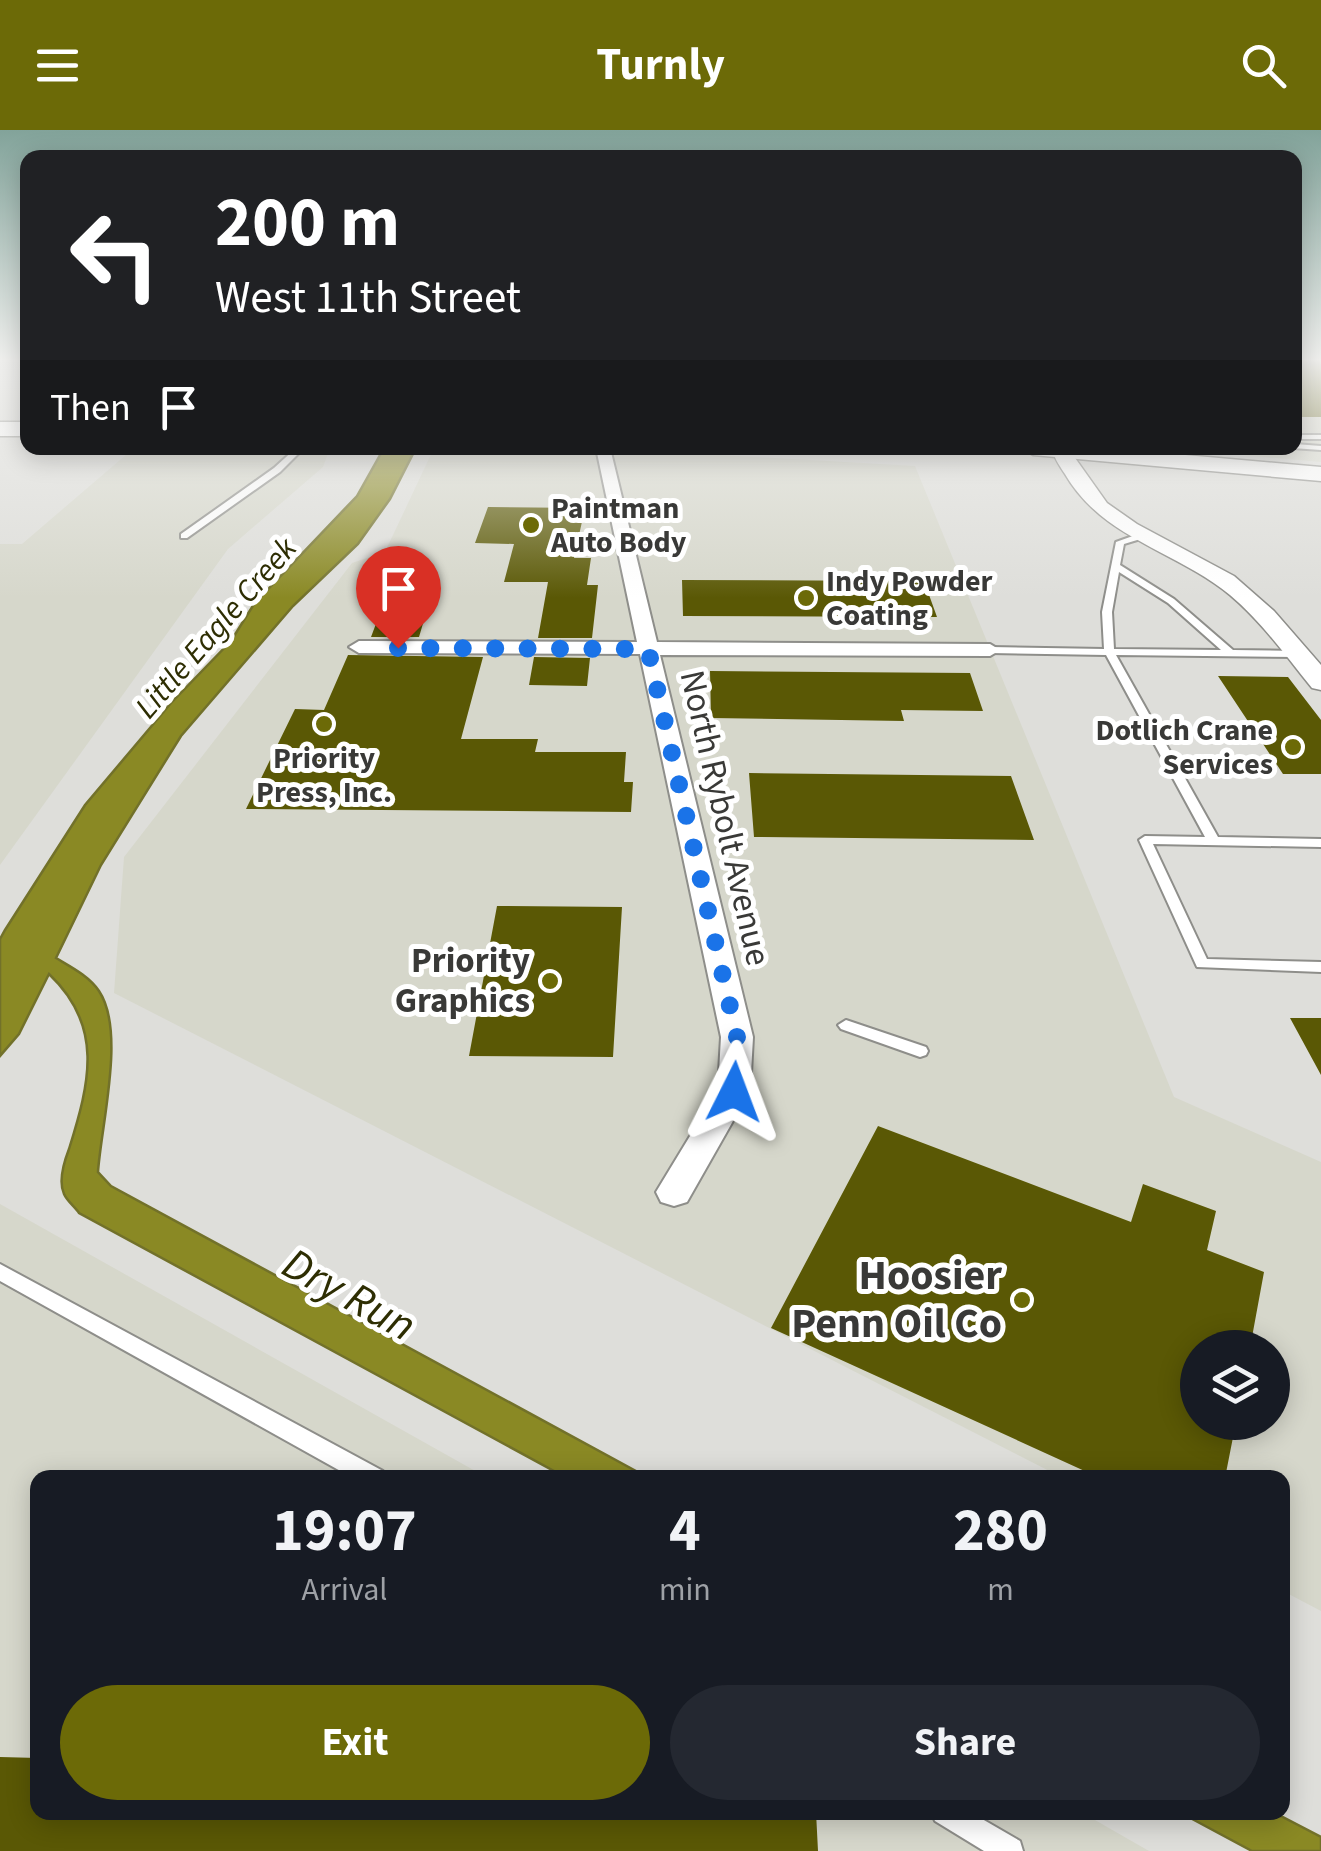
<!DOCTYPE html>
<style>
body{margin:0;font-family:"Source Sans 3",sans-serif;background:#242831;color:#f1f3f6;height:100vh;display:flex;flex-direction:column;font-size:38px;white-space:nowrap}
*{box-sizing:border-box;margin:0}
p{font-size:32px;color:#9ea1a6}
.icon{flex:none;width:55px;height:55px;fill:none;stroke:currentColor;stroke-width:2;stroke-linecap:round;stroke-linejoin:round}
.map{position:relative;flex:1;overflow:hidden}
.details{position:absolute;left:30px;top:1340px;width:1260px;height:350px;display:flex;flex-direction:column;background:#171b24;border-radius:20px;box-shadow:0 5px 25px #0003}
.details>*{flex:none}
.guide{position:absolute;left:20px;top:20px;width:1282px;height:305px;border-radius:20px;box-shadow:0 5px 25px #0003;background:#202124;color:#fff;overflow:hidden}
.controls{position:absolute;left:1180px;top:1200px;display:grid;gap:20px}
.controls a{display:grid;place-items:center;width:110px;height:110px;border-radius:50%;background:#171b24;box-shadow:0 5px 25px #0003;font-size:50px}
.pin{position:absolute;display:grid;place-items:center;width:85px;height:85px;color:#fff;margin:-102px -42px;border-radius:50% 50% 50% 0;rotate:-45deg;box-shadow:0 0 10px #0007}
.pin .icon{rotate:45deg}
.me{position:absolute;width:110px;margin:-55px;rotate:3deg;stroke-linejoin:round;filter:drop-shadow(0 0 8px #0008)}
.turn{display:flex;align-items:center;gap:35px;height:210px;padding:0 30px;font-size:45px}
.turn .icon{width:130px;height:130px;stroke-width:2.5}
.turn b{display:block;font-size:70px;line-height:85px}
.then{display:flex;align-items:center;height:95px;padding:0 30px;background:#0003;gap:20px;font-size:38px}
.eta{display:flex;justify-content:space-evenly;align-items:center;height:170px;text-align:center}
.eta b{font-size:60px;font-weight:700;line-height:70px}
.action{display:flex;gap:20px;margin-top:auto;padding:20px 30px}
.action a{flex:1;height:115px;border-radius:60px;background:#6c6a07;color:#fff;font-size:40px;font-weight:700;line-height:115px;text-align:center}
.action a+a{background:#242831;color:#f1f3f6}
header{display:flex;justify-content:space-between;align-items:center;height:130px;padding:0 30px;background:#6c6a07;color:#fff;font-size:45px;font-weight:700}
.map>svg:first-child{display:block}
</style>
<header><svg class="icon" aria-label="menu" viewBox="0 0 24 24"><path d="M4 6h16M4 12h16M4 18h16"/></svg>Turnly<svg class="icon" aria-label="search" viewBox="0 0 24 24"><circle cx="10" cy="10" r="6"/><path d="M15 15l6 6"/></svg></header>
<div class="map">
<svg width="1321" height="1721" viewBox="0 0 1321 1721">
<rect width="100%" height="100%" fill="#dededa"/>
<path fill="#d6d7cb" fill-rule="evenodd" d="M 1295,227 L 1321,227 L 1321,332 L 1164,318 L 1295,318 Z
M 134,318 L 330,318 L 323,337 L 228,419 L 0,735 L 0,414 L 22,414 Z
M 434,318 L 597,318 L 915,336 L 1174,967 L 1321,1032 L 1321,1481 L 1283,1461 L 1282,1348 L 1061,1347 L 114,863 L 124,727 L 352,433 L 385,422 ZM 1198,1218 L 1272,1218 L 1272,1292 L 1198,1292 Z
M 0,1074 L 486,1347 L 38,1348 L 38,1682 L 1081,1682 L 1149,1721 L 0,1721 Z"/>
<path fill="#8a8924" stroke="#72712a" stroke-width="2.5" d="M 384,318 L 416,318 L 390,369 L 358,414 L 293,476 L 181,606 L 101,735 L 56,828 C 71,837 89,846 99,861 C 126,901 101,995 98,1042 L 111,1056 L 647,1347 L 565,1347 L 79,1083 C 75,1077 67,1071 64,1064 C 58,1051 64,1032 69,1019 C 90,952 104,896 49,844 L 19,904 L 0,926 L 0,809 L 5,800 L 85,675 L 171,573 L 231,511 L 254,474 L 357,366 Z
M 1181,1683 L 1275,1683 L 1321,1707 L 1321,1721 L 1252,1721 Z"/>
<path fill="#5a5805" d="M 1295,227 L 1321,227 L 1321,287 L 1295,287 Z
M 488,377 L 585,378 L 574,428 L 591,428 L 587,455 L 598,455 L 592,508 L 538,508 L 548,452 L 504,452 L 514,414 L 475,413 Z
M 682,450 L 924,451 L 937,487 L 683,486 Z
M 385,470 L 430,470 L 419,507 L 371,507 Z
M 348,525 L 483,527 L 461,609 L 538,609 L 535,622 L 626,622 L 624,652 L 633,652 L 631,682 L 246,679 L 295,579 L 324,580 Z
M 534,527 L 590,528 L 587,556 L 529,555 Z
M 710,541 L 970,543 L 983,581 L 901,580 L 904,591 L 711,588 Z
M 1218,546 L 1288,547 L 1321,590 L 1321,644 L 1283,644 Z
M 749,643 L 1011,646 L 1034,710 L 754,707 Z
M 497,776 L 622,777 L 613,927 L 469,926 Z
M 1290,888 L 1321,888 L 1321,945 Z
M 878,996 L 1131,1092 L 1143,1054 L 1216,1081 L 1207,1120 L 1264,1142 L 1250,1218 L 1198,1218 L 1198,1292 L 1236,1292 L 1225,1348 L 1100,1348 L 771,1198 Z
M 0,1627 L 38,1628 L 38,1682 L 816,1682 L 818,1721 L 0,1721 Z"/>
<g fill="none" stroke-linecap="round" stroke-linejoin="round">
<defs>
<path id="service" d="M 1295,305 L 1321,305 L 1321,309 L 1295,309 Z
M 1295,314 L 1321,316 L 1321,320 L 1292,318 L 1295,318 Z
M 296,318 L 304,318 L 280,342 L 187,408 L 181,408 L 181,404 L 274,338 Z
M 1144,402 L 1147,403 L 1147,407 L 1124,414 L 1120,435 L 1174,469 L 1233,520 L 1298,521 L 1303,524 L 1298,527 L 1116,525 L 1218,707 L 1321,709 L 1321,717 L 1153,714 L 1207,829 L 1321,832 L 1321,842 L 1197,837 L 1139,710 L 1145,706 L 1205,707 L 1106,525 L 990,523 L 985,520 L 990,517 L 1104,519 L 1102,482 L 1116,412 ZM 1119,442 L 1168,473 L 1221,520 L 1114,519 L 1112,482 Z
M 846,890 L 926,917 L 928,921 L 926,925 L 920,927 L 841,899 L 838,895 Z
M 0,1134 L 383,1341 L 386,1348 L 353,1348 L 0,1151 Z
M 931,1682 L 970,1682 L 1020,1711 L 1023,1721 L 984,1721 L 935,1691 Z"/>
<path id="minor" d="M 596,318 L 610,318 L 657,512 L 990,514 L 1000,520 L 990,526 L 660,525 L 753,907 L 750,961 L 687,1072 L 674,1076 L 661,1072 L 656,1062 L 718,960 L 721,907 L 640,524 L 359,523 L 349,517 L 359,511 L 637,512 Z"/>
<path id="tertiary" d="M 1052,318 L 1068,318 L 1107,373 L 1137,394 L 1234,446 L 1274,481 L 1321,535 L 1321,560 L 1312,558 C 1286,526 1262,492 1230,465 C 1175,420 1103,409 1065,344 C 1059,335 1053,326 1052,318 Z"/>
<path id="primary" d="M 0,292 L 28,292 L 28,306 L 0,306 Z
M 1021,318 L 1107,318 L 1321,337 L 1321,351 L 1033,325 Z"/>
</defs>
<use href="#service" stroke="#8e8e8a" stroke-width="4"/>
<use href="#minor" stroke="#8e8e8a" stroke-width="4"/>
<use href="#tertiary" stroke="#8e8e8a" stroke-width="3"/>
<use href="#primary" stroke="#8e8e8a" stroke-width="3"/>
<use href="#service" fill="#fff" fill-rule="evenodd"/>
<use href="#minor" fill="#fff" fill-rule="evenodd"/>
<use href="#tertiary" fill="#fff" fill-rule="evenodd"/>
<use href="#primary" fill="#fff" fill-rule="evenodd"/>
</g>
<linearGradient id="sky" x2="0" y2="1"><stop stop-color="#82a39a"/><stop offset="0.49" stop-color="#f0f0ee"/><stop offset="1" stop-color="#f0f0ee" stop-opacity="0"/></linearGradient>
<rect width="1321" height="468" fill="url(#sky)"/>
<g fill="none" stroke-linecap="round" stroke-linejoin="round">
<path stroke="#1a73e8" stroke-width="18" stroke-dasharray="0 32.4" d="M 398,518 L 648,519 L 737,907 L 734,962"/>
</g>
<g fill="#6c6a07" stroke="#fff" stroke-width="4">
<circle cx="531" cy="395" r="10"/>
<circle cx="806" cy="468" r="10"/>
<circle cx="324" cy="594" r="10"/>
<circle cx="1293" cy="617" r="10"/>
<circle cx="550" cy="851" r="10"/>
<circle cx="1022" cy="1170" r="10"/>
</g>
<g text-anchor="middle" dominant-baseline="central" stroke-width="10" stroke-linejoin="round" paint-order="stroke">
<g font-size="30" font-weight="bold" fill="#393937" stroke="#fff" text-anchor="start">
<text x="551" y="378">Paintman<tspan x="551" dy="34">Auto Body</tspan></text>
<text x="826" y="451">Indy Powder<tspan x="826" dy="34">Coating</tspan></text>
<text x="1273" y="600" text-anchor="end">Dotlich Crane<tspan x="1273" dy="34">Services</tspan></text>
<text x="324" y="628" text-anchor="middle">Priority<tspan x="324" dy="34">Press, Inc.</tspan></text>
</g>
<g font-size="32" font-style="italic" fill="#2e2e03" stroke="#fff">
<text transform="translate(216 498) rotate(-49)">Little Eagle Creek</text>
</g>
<g font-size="35" fill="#393937" stroke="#fff">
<text transform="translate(725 688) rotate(77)">North Rybolt Avenue</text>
</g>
<g font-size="35" font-weight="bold" fill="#393937" stroke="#fff" text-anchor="end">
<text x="530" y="831">Priority<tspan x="530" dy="40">Graphics</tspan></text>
</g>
<g font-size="42" font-weight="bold" fill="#393937" stroke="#fff" text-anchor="end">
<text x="1002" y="1146">Hoosier<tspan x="1002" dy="48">Penn Oil Co</tspan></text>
</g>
<g font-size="45" font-style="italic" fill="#2e2e03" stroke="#fff">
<text transform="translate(349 1165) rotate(29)">Dry Run</text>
</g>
</g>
</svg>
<div class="controls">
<a><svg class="icon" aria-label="layers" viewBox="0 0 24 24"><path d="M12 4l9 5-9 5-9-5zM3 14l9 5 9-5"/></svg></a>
</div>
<div class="pin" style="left:398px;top:518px;background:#d93025"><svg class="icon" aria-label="arrive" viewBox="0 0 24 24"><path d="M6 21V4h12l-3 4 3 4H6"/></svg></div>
<svg class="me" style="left:734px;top:962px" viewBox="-20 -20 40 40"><path d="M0-17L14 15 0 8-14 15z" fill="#1a73e8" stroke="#fff" stroke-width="4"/></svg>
<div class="guide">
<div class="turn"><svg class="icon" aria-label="left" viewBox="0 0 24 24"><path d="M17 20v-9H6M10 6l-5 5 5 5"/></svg><div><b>200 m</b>West 11th Street</div></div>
<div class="then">Then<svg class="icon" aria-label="arrive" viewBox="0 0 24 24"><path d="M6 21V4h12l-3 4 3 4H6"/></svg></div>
</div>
<section class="details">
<div class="eta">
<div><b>19:07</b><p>Arrival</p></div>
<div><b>4</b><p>min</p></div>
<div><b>280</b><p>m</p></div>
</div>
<div class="action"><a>Exit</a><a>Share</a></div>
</section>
</div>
